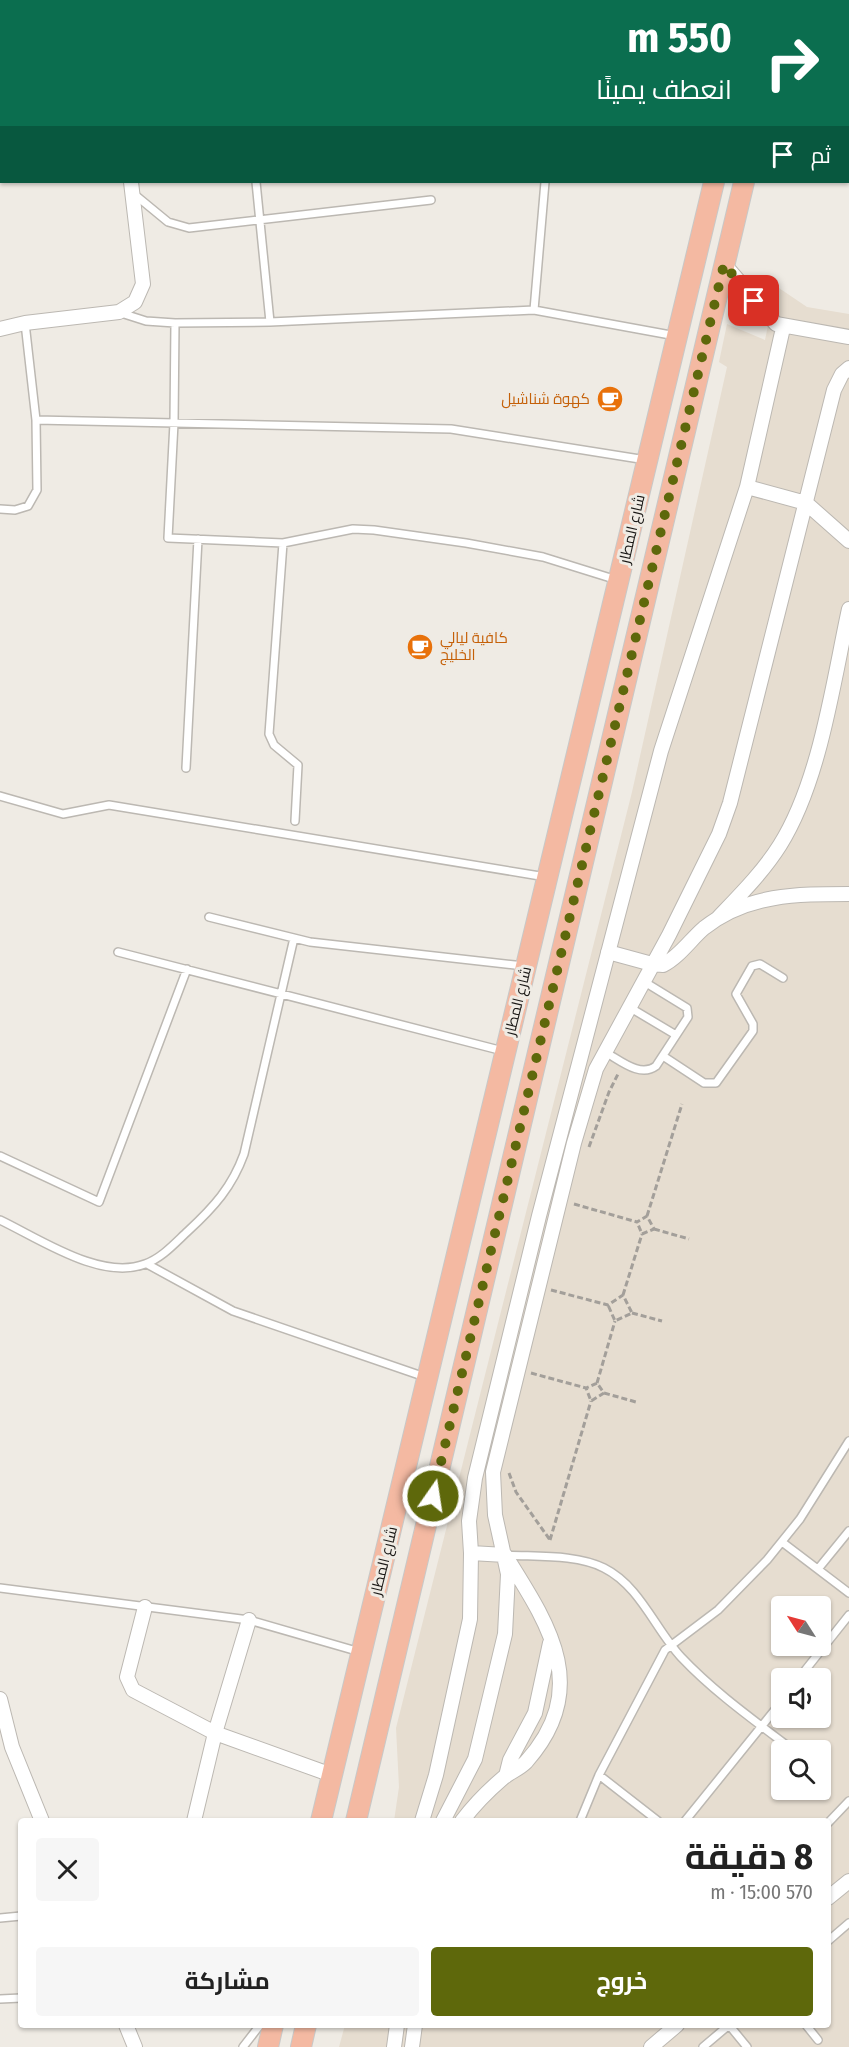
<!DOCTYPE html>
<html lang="ar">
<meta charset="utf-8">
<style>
body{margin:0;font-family:"Fira Sans Condensed",Cairo,sans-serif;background:#f6f6f6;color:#222;direction:rtl;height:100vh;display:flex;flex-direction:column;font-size:22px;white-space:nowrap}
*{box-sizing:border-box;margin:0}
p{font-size:20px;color:#767676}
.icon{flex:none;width:33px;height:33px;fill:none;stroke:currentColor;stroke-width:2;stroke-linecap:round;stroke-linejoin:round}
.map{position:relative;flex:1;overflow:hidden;direction:ltr}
.side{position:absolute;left:18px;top:1818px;width:813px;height:210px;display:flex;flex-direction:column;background:#fff;border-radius:6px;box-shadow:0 2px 4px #0004;direction:rtl}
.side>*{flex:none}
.hud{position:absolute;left:0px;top:0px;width:849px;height:183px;box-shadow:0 2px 4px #0004;direction:rtl;background:#0b6e4f;color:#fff;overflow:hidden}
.needle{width:39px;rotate:306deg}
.buttons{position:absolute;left:771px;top:1596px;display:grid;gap:12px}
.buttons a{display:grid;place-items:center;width:60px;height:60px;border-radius:6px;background:#fff;box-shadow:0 2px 4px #0004;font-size:30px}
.pin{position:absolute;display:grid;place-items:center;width:51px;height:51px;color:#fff;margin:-26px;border-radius:12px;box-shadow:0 3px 9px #0006}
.me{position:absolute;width:66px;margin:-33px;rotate:13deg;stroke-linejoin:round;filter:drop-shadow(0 0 4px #0008)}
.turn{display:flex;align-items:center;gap:21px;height:126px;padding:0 18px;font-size:27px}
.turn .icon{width:78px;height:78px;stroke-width:2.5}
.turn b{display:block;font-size:42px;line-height:51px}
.then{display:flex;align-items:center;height:57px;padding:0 18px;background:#0003;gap:12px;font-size:22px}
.round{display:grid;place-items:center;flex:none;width:63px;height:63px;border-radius:6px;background:#f6f6f6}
.overview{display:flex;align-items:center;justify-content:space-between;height:102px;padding:0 18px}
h1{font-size:36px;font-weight:700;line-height:45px}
.primary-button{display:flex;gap:12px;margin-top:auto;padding:12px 18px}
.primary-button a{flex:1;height:69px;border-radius:6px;background:#5e680b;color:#fff;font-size:24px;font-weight:700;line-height:69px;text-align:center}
.primary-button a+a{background:#f6f6f6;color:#222}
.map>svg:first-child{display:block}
</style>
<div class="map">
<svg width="849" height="2047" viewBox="0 0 849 2047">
<rect width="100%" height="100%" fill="#efebe4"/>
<path fill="#e6ddd0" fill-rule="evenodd" d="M 776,286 L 807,307 L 849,314 L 849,2047 L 339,2047 L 345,2025 L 828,2025 L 828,1821 L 394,1821 L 399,1787 L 396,1728 L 632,792 L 727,367 L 719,362 L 727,324 L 765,340 ZM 782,1606 L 820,1606 L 820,1646 L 782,1646 ZM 782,1678 L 820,1678 L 820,1718 L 782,1718 ZM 782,1750 L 820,1750 L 820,1790 L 782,1790 Z"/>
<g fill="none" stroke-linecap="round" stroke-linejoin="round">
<defs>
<path id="service" d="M 367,2 L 374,0
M 560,2 L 560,0
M 256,182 L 270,322
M 134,194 L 168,222 L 189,228 L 431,200
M 534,310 L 545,182
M 121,313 L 146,321 L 175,323 L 270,322 L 534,310 L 676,336
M 175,323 L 174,423 L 168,538 L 283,543 L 353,529 L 374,530 L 466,543 L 543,557 L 617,580
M 36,420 L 451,429 L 646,460
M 0,509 L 15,510 L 28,506 L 37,490 L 36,420 L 25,323
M 283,543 L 269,734 L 274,745 L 298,765 L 295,821
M 186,768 L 198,539
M 0,796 L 63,814 L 109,805 L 546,877
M 209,917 L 310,942 L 524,966
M 118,952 L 503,1051
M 629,1007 L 676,1035
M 605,1052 C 620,1060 640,1078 656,1066 L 688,1017 L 687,1008 L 643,981
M 663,1056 L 704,1083 L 716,1083 L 753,1031 L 753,1024 L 736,994 L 752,966 L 760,964 L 783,978
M 0,1156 L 99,1202 L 187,969
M 0,1220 C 40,1239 101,1281 145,1264 C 162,1258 175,1243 188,1231 C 214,1207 232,1187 244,1154 L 294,938
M 147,1264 L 233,1311 L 425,1377
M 782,1542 L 849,1593
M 505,1555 C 536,1557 576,1554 604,1568 C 640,1586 655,1629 681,1657 C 714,1692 755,1721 793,1750
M 818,1569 L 849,1531
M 0,1588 L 249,1620 L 360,1652
M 799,1678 L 849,1615
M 599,1775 L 658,1821
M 580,1821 L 599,1775 L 665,1650 L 718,1610 L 767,1560 L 800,1519 L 849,1441
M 685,1821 L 782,1701
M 828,1823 L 849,1801
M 0,1918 L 21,1916
M 828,1941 L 849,1923
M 0,1999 L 21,1998
M 729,2025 L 747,2047
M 806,2025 L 818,2040
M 243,2047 L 260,2025
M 703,2047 L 729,2025"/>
<path id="minor" d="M 183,2 L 184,0
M 848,22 L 849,23
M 848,154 L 849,155
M 724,264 L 776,324 L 849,337
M 0,329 L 25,323 L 119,312 L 135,302 L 143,284 L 131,182
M 747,487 L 806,503 L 849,541
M 718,918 C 740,895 763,872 780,845 C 820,781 833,683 849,609
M 608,952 L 652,964 L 663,965 C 679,957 691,939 704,928 C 747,894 797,894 849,894
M 145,1607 L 127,1677 L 133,1690 L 215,1733 L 332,1775
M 0,1699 L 12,1747 L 42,1821
M 506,1776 L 510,1760 L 535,1713 L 550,1643
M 194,1821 L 215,1733 L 249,1620
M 422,1821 L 436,1775 L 470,1619 L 471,1553 L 469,1521 L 475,1478 L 539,1216 L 661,751 L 747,487 L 783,328
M 443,1821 L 475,1759 L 505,1634 L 508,1574 L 495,1515 L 493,1472 L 574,1143 L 596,1069 L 669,935 L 719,834 L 730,803 L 834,390 L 842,374 L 849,368
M 462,1821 C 474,1805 489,1790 503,1778 C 510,1772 519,1769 526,1762 C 592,1688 549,1625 505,1555 L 471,1553
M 828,1898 L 849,1881
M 126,2025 L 135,2047
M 394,2047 L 397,2025
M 412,2047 L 415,2025
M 651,2047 L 677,2025"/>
<path id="primary" d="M 756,2 L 757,0
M 787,2 L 787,0
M 321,1821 L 714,182
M 356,1821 L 744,182
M 268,2047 L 273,2025
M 301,2047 L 306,2025"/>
</defs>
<use href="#service" stroke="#bcb8b2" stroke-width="10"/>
<use href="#minor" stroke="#bcb8b2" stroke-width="16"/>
<use href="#primary" stroke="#c8c8c7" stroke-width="22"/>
<path stroke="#a39f9a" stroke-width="3" stroke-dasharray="6 3" stroke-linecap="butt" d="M 589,1147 L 609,1092 L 619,1072
M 574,1204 L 637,1222 L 647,1216 L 654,1229 L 642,1234 L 637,1222
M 647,1216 L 682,1104
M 654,1229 L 689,1239
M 551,1290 L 608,1305 L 623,1295 L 632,1313 L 615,1321 L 608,1305
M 623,1295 L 642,1234
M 632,1313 L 662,1321
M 531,1373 L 586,1388 L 597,1383 L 604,1393 L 591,1401 L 586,1388
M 597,1383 L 615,1321
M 604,1393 L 636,1402
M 509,1473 L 516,1492 L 550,1540
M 550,1540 L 591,1401"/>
<use href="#service" stroke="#fff" stroke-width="7"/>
<use href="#minor" stroke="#fff" stroke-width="14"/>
<use href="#primary" stroke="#f4b9a2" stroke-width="20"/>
</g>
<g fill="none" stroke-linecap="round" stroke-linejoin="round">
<path stroke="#5e680b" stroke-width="10" stroke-dasharray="0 18" d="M 433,1496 L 724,264 L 754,301"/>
</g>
<defs>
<symbol id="cafe-disc" viewBox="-11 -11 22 22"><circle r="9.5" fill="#e8710a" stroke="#efebe4"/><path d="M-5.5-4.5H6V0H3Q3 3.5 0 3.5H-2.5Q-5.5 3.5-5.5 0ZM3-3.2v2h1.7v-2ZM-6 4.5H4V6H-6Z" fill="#fff"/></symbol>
</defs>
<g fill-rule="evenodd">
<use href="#cafe-disc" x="595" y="384" width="30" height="30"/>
<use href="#cafe-disc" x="405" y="632" width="30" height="30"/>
</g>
<g text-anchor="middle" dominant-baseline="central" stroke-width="6" stroke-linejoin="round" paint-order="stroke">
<g font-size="15" fill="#c56008" stroke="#efebe4" text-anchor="end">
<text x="590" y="399">كهوة شناشيل</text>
<text x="440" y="638" text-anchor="start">كافية ليالي<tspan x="440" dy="17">الخليج</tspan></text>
</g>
<g font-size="15" fill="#1a1816" stroke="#efebe4">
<text transform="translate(632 529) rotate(-77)">شارع المطار</text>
<text transform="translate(518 1001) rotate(-76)">شارع المطار</text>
<text transform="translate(384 1561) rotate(-76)">شارع المطار</text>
</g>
</g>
</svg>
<div class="buttons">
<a><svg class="needle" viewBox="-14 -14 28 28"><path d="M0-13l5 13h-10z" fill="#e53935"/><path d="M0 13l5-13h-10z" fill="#767676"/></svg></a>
<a><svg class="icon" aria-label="sound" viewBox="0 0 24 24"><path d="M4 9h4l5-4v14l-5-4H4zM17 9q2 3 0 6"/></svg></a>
<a><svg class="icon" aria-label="search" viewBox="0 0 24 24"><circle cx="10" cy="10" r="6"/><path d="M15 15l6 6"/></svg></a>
</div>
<div class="pin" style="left:754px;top:301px;background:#d93025"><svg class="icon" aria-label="arrive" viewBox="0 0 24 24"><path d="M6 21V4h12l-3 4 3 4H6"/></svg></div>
<svg class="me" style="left:433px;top:1496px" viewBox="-20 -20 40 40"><circle r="17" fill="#5e680b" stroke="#fff" stroke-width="3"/><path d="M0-11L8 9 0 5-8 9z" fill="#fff"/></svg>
<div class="hud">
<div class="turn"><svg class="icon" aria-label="right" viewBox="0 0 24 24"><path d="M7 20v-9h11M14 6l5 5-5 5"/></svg><div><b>550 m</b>انعطف يمينًا</div></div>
<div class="then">ثم<svg class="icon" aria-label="arrive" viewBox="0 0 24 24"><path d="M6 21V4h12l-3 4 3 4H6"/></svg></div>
</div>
<section class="side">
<div class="overview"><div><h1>8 دقيقة</h1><p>570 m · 15:00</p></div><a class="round"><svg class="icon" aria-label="close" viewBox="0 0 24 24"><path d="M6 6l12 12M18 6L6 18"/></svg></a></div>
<div class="primary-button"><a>خروج</a><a>مشاركة</a></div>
</section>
</div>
